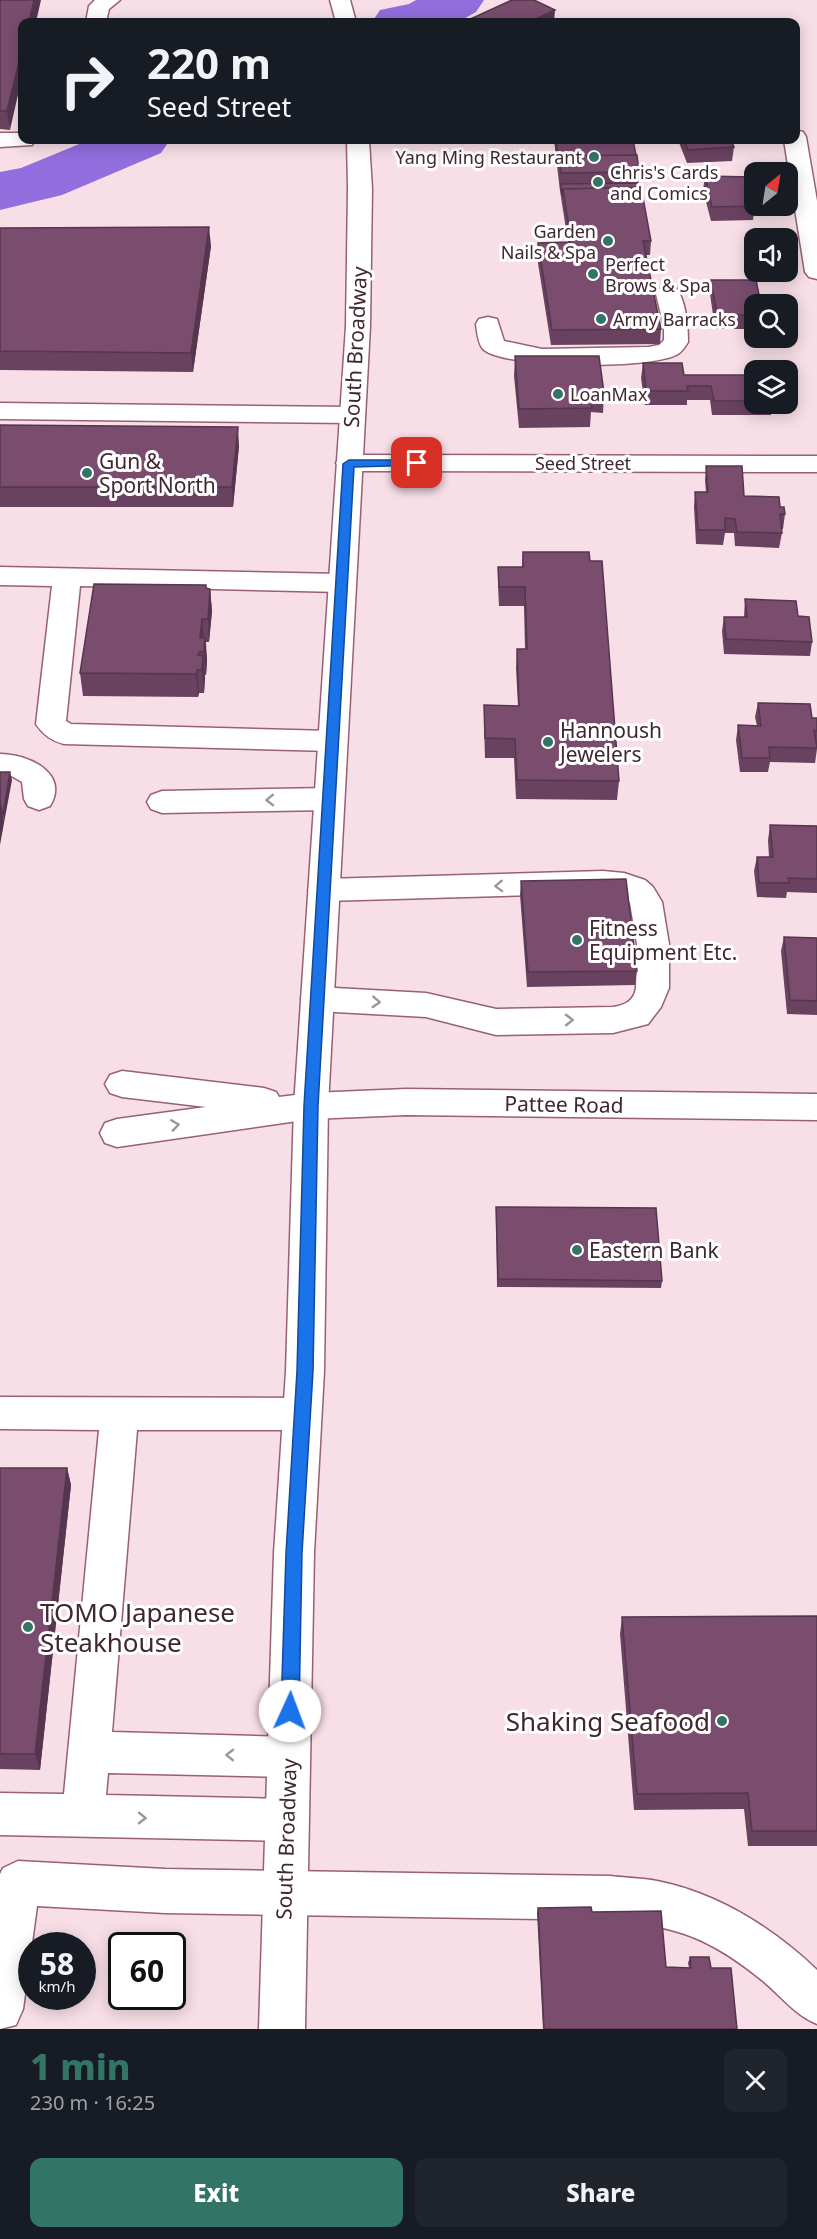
<!DOCTYPE html>
<meta charset="utf-8">
<style>
body{margin:0;font-family:"Noto Sans",sans-serif;background:#20242c;color:#f1f3f6;height:100vh;display:flex;flex-direction:column;font-size:22px;white-space:nowrap}
*{box-sizing:border-box;margin:0}
p{font-size:20px;color:#9ea1a6}
.icon{flex:none;width:33px;height:33px;fill:none;stroke:currentColor;stroke-width:2;stroke-linecap:round;stroke-linejoin:round}
.map{position:relative;height:2029px;overflow:hidden}
.side{display:flex;flex-direction:column;background:#171b24;flex:1}
.side>*{flex:none}
.banner{position:absolute;left:18px;top:18px;width:782px;height:126px;border-radius:12px;box-shadow:0 3px 15px #0003;background:#171b24;color:#f1f3f6;overflow:hidden}
.needle{width:39px;rotate:30deg}
.controls{position:absolute;left:744px;top:162px;display:grid;gap:12px}
.controls a{display:grid;place-items:center;width:54px;height:54px;border-radius:12px;background:#171b24;box-shadow:0 3px 15px #0003;font-size:30px}
.speed{position:absolute;left:18px;top:1932px;display:flex;gap:12px;font-size:30px;font-weight:700;text-align:center}
.speed>*{display:grid;place-content:center;width:78px;height:78px;border-radius:50%;background:#171b24;box-shadow:0 3px 15px #0003;line-height:1}
.speed small{font-size:15px;font-weight:400}
.speed .limit{border:3px solid #111;border-radius:9px;background:#fff;color:#111}
.pin{position:absolute;display:grid;place-items:center;width:51px;height:51px;color:#fff;margin:-26px;border-radius:12px;box-shadow:0 3px 9px #0006}
.me{position:absolute;width:66px;margin:-33px;rotate:2deg;stroke-linejoin:round;filter:drop-shadow(0 0 4px #0008)}
.turn{display:flex;align-items:center;gap:21px;height:126px;padding:0 30px;font-size:27px}
.turn .icon{width:78px;height:78px;stroke-width:2.5}
.turn b{display:block;font-size:42px;line-height:51px}
.round{display:grid;place-items:center;flex:none;width:63px;height:63px;border-radius:12px;background:#20242c}
.headline{display:flex;align-items:center;justify-content:space-between;height:102px;padding:0 30px}
h1{font-size:36px;font-weight:800;line-height:45px;color:#327465}
.button{display:flex;gap:12px;margin-top:auto;padding:12px 30px}
.button a{flex:1;height:69px;border-radius:12px;background:#327465;color:#fff;font-size:24px;font-weight:800;line-height:69px;text-align:center}
.button a+a{background:#20242c;color:#f1f3f6}
.map>svg:first-child{display:block}
</style>
<div class="map">
<svg width="817" height="2029" viewBox="0 0 817 2029">
<rect width="100%" height="100%" fill="#f8dee6"/>
<g fill="none" stroke-linecap="round" stroke-linejoin="round">
<path fill="#926ede" fill-rule="evenodd" d="M 416,0 L 484,0 L 476,12 L 458,22 L 372,22 L 380,10 L 409,4 Z
M 89,140 L 170,140 L 161,153 L 62,195 L 0,210 L 0,172 L 21,168 Z"/>
<defs>
<path id="minor" d="M 95,0 L 120,0 L 109,9 L 106,22 L 86,22 L 89,6 Z
M 795,130 L 803,132 L 806,137 L 817,201 L 817,279 L 809,277 L 805,272 L 784,140 L 795,140 Z
M 0,133 L 22,133 L 22,140 L 35,140 L 32,145 L 0,147 Z
M 668,287 L 677,289 C 686,303 688,325 688,342 C 685,347 681,353 676,355 C 649,369 509,369 484,350 C 478,345 477,331 476,324 L 479,319 L 488,317 L 497,319 L 504,341 L 542,349 L 648,347 L 659,345 L 664,340 L 664,327 L 656,294 L 659,289 Z
M 0,403 L 352,407 L 361,410 L 365,415 L 361,420 L 352,423 L 0,419 Z
M 349,455 L 817,456 L 817,472 L 349,471 L 340,469 L 336,463 L 340,457 Z
M 0,567 L 341,574 L 351,577 L 355,583 L 351,589 L 341,592 L 80,586 L 66,721 L 71,724 L 331,731 L 341,734 L 346,741 L 341,748 L 331,751 L 64,744 C 52,741 43,735 36,724 L 52,586 L 0,585 Z
M 0,754 C 28,754 70,773 50,806 L 39,810 L 28,806 L 24,799 L 22,782 L 8,774 L 0,774 Z
M 329,788 L 340,792 L 344,799 L 340,806 L 329,810 L 162,813 L 151,809 L 147,802 L 151,795 L 162,791 Z
M 603,871 L 624,873 L 645,880 L 653,887 L 662,902 L 669,944 L 669,988 L 661,1007 L 648,1024 L 613,1033 L 496,1035 L 426,1017 L 317,1011 L 305,1008 L 301,999 L 305,990 L 317,987 L 426,993 L 496,1009 L 613,1007 C 625,1005 634,1001 636,988 L 637,944 L 630,903 L 620,895 L 603,893 L 324,901 L 313,898 L 308,890 L 313,882 L 324,879 Z
M 122,1071 L 264,1088 L 276,1092 L 279,1097 L 311,1093 L 406,1089 L 817,1094 L 817,1120 L 406,1115 L 311,1119 L 117,1147 L 105,1143 L 100,1133 L 105,1123 L 117,1119 L 206,1107 L 122,1097 L 110,1093 L 105,1084 L 110,1075 Z
M 0,1397 L 302,1398 L 315,1402 L 321,1414 L 315,1426 L 302,1430 L 137,1430 L 112,1732 L 289,1737 L 304,1743 L 310,1757 L 304,1771 L 289,1777 L 108,1773 L 106,1795 L 287,1799 L 302,1805 L 308,1820 L 302,1835 L 287,1841 L 0,1835 L 0,1793 L 64,1794 L 99,1430 L 0,1429 Z
M 18,1861 L 165,1869 L 611,1876 C 626,1878 642,1878 657,1881 C 718,1893 773,1928 817,1970 L 817,2024 C 795,2015 782,1997 763,1981 C 710,1938 679,1927 611,1920 L 165,1913 L 37,1906 L 23,2009 L 16,2025 L 0,2029 L 0,1874 L 3,1868 Z"/>
<path id="major" d="M 330,0 L 350,0 L 356,22 L 336,22 Z
M 347,140 L 369,140 L 372,189 L 370,326 L 328,1106 L 324,1371 L 314,1553 L 305,2029 L 259,2029 L 274,1553 L 286,1371 L 294,1106 L 346,326 L 348,189 Z"/>
</defs>
<use href="#minor" stroke="#986074" stroke-width="3"/>
<use href="#major" stroke="#986074" stroke-width="3"/>
<use href="#minor" fill="#fff" fill-rule="evenodd"/>
<use href="#major" fill="#fff" fill-rule="evenodd"/>
</g>
<path fill="#69425f" d="M 0,0 L 10,130 L 0,129 Z
M 554,140 L 633,140 L 639,172 L 638,183 L 651,241 L 650,255 L 646,255 L 661,329 L 660,344 L 551,345 L 537,257 L 538,243 L 568,242 L 560,191 Z
M 678,140 L 731,140 L 734,147 L 732,161 L 687,163 Z
M 705,176 L 753,182 L 751,195 L 755,206 L 753,220 L 711,221 L 703,190 Z
M 0,228 L 211,246 L 193,372 L 0,370 Z
M 711,280 L 754,304 L 754,329 L 715,329 L 710,294 Z
M 515,356 L 604,393 L 603,413 L 591,412 L 590,427 L 519,428 L 514,376 Z
M 643,363 L 684,375 L 754,375 L 754,404 L 772,404 L 771,415 L 712,415 L 710,400 L 687,400 L 687,405 L 645,405 L 641,378 Z
M 0,425 L 239,446 L 233,507 L 0,507 Z
M 706,466 L 744,496 L 780,507 L 785,514 L 783,529 L 781,529 L 782,533 L 779,548 L 735,546 L 734,533 L 725,533 L 723,545 L 696,544 L 694,507 L 695,492 L 706,492 L 705,480 Z
M 523,552 L 590,561 L 619,781 L 617,800 L 516,799 L 514,758 L 485,758 L 484,725 L 484,705 L 518,706 L 516,668 L 517,649 L 525,649 L 524,606 L 499,606 L 498,586 L 498,567 L 522,567 Z
M 206,588 L 210,589 L 212,611 L 209,642 L 206,642 L 207,661 L 206,675 L 205,675 L 204,693 L 199,693 L 198,697 L 83,696 L 80,673 Z
M 745,599 L 798,616 L 812,642 L 810,656 L 724,654 L 722,631 L 724,617 L 744,617 Z
M 758,703 L 812,718 L 817,718 L 817,749 L 815,763 L 770,762 L 768,772 L 740,772 L 736,740 L 738,725 L 757,726 L 755,717 Z
M 770,825 L 817,826 L 817,893 L 787,892 L 786,898 L 757,897 L 754,871 L 757,857 L 769,857 L 768,840 Z
M 521,881 L 637,971 L 635,985 L 527,987 L 520,895 Z
M 784,937 L 817,938 L 817,1015 L 787,1014 L 781,951 Z
M 496,1207 L 662,1281 L 661,1288 L 497,1287 Z
M 0,1468 L 67,1468 L 71,1485 L 40,1770 L 0,1769 Z
M 817,1616 L 817,1846 L 748,1846 L 744,1809 L 634,1810 L 620,1634 L 622,1617 Z
M 538,1908 L 592,1912 L 666,1967 L 689,1968 L 688,1963 L 690,1957 L 711,1968 L 737,2029 L 543,2029 L 537,1913 Z"/>
<path fill="#55364e" d="M 34,0 L 41,0 L 36,22 L 29,22 Z
M 555,10 L 554,22 L 529,22 Z
M 22,49 L 22,77 L 10,130 L 7,111 Z
M 209,227 L 211,246 L 193,372 L 191,353 Z
M 238,427 L 239,446 L 233,507 L 232,487 Z
M 210,589 L 212,611 L 209,642 L 208,619 Z
M 202,619 L 204,642 L 200,638 Z
M 205,638 L 207,661 L 206,675 L 204,652 Z
M 203,656 L 205,678 L 204,693 L 202,670 Z
M 197,670 L 199,693 L 198,697 L 196,674 Z
M 10,772 L 12,780 L 4,823 L 3,815 Z
M 1,803 L 4,823 L 0,845 L 0,806 Z
M 67,1468 L 71,1485 L 40,1770 L 35,1754 Z"/>
<path fill="#7a4d6f" stroke="#55364e" stroke-width="1.5" d="M 0,0 L 34,0 L 29,22 L 22,22 L 22,49 L 7,111 L 0,111 Z
M 512,0 L 534,0 L 555,10 L 529,22 L 464,22 Z
M 556,140 L 633,140 L 636,155 L 559,156 L 559,161 Z
M 684,140 L 731,140 L 734,147 L 688,150 Z
M 637,155 L 639,172 L 561,173 L 559,156 Z
M 705,176 L 752,177 L 753,182 L 748,181 L 755,206 L 712,207 Z
M 638,183 L 639,187 L 563,189 L 562,195 L 561,184 Z
M 641,187 L 651,241 L 643,241 L 661,329 L 552,330 L 538,243 L 571,242 L 563,189 Z
M 209,227 L 191,353 L 0,351 L 0,228 Z
M 711,280 L 756,280 L 761,304 L 754,304 L 754,315 L 717,315 Z
M 515,356 L 599,356 L 604,393 L 590,393 L 592,408 L 519,409 Z
M 643,363 L 682,363 L 684,375 L 754,375 L 754,401 L 714,401 L 711,386 L 687,386 L 688,391 L 646,391 Z
M 0,425 L 238,427 L 232,487 L 0,487 Z
M 706,466 L 742,466 L 744,496 L 779,497 L 780,507 L 784,507 L 785,514 L 780,514 L 782,533 L 737,532 L 735,519 L 725,518 L 725,530 L 698,530 L 695,492 L 708,492 Z
M 523,552 L 589,552 L 590,561 L 602,561 L 619,781 L 517,780 L 515,739 L 485,738 L 484,705 L 519,706 L 517,649 L 527,649 L 525,587 L 499,587 L 498,567 L 523,567 Z
M 94,584 L 206,585 L 206,588 L 210,589 L 208,619 L 202,619 L 200,638 L 205,638 L 204,652 L 199,652 L 198,655 L 203,656 L 202,670 L 197,670 L 196,674 L 80,673 Z
M 745,599 L 796,601 L 798,616 L 809,617 L 812,642 L 726,639 L 724,617 L 747,617 Z
M 758,703 L 810,704 L 812,718 L 817,718 L 817,731 L 814,730 L 817,748 L 769,747 L 770,758 L 742,758 L 738,725 L 761,726 Z
M 0,772 L 10,772 L 3,815 L 0,803 Z
M 770,825 L 817,826 L 817,879 L 788,878 L 789,883 L 759,883 L 757,857 L 773,857 Z
M 626,879 L 637,971 L 528,972 L 521,881 Z
M 784,937 L 817,938 L 817,1001 L 790,1000 Z
M 496,1207 L 656,1208 L 662,1281 L 498,1279 Z
M 0,1468 L 67,1468 L 35,1754 L 0,1754 Z
M 817,1616 L 817,1831 L 752,1831 L 748,1793 L 637,1794 L 622,1617 Z
M 591,1907 L 592,1912 L 661,1911 L 666,1967 L 691,1968 L 690,1957 L 709,1957 L 711,1968 L 731,1968 L 737,2029 L 544,2029 L 538,1908 Z"/>
<defs><path id="oneway-chevron" d="M-2-3.5L2.5 0L-2 3.5" fill="none" stroke-width="1.6" stroke-linecap="round" stroke-linejoin="round" transform="scale(1.5)"/></defs>
<g stroke="#a09498">
<use href="#oneway-chevron" transform="translate(270 800) rotate(179)"/>
<use href="#oneway-chevron" transform="translate(499 886) rotate(178)"/>
<use href="#oneway-chevron" transform="translate(376 1002) rotate(3)"/>
<use href="#oneway-chevron" transform="translate(569 1020) rotate(-1)"/>
<use href="#oneway-chevron" transform="translate(175 1125) rotate(-8)"/>
<use href="#oneway-chevron" transform="translate(230 1755) rotate(-179)"/>
<use href="#oneway-chevron" transform="translate(142 1818) rotate(1)"/>
</g>
<path fill="#1a73e8" stroke="#114b97" stroke-width="1.5" d="M 417,460 L 422,463 L 421,465 L 354,467 L 318,1106 L 313,1371 L 302,1553 L 299,1711 L 296,1717 L 290,1719 L 284,1717 L 281,1711 L 286,1553 L 297,1371 L 304,1106 L 343,464 L 349,460 Z"/>
<g fill="#327465" stroke="#fff" stroke-width="2">
<circle cx="594" cy="157" r="6"/>
<circle cx="598" cy="182" r="6"/>
<circle cx="608" cy="241" r="6"/>
<circle cx="593" cy="274" r="6"/>
<circle cx="601" cy="319" r="6"/>
<circle cx="558" cy="394" r="6"/>
<circle cx="87" cy="473" r="6"/>
<circle cx="548" cy="742" r="6"/>
<circle cx="577" cy="940" r="6"/>
<circle cx="577" cy="1250" r="6"/>
<circle cx="28" cy="1627" r="6"/>
<circle cx="722" cy="1721" r="6"/>
</g>
<g text-anchor="middle" dominant-baseline="central" stroke-width="6" stroke-linejoin="round" paint-order="stroke">
<g font-size="18" fill="#402831" stroke="#fff" text-anchor="start">
<text x="582" y="157" text-anchor="end">Yang Ming Restaurant</text>
<text x="610" y="172">Chris's Cards<tspan x="610" dy="21">and Comics</tspan></text>
<text x="596" y="231" text-anchor="end">Garden<tspan x="596" dy="21">Nails &amp; Spa</tspan></text>
<text x="605" y="264">Perfect<tspan x="605" dy="21">Brows &amp; Spa</tspan></text>
<text x="613" y="319">Army Barracks</text>
<text x="570" y="394">LoanMax</text>
</g>
<g font-size="18" fill="#402831" stroke="#fff">
<text x="583" y="463">Seed Street</text>
</g>
<g font-size="21" fill="#402831" stroke="#fff">
<text transform="translate(355 347) rotate(-87)">South Broadway</text>
<text transform="translate(564 1104) rotate(1)">Pattee Road</text>
<text transform="translate(286 1839) rotate(-88)">South Broadway</text>
</g>
<g font-size="21" fill="#402831" stroke="#fff" text-anchor="start">
<text x="99" y="461">Gun &amp;<tspan x="99" dy="24">Sport North</tspan></text>
<text x="560" y="730">Hannoush<tspan x="560" dy="24">Jewelers</tspan></text>
<text x="589" y="928">Fitness<tspan x="589" dy="24">Equipment Etc.</tspan></text>
<text x="589" y="1250">Eastern Bank</text>
</g>
<g font-size="26" fill="#402831" stroke="#fff" text-anchor="start">
<text x="40" y="1612">TOMO Japanese<tspan x="40" dy="30">Steakhouse</tspan></text>
<text x="710" y="1721" text-anchor="end">Shaking Seafood</text>
</g>
</g>
</svg>
<div class="controls">
<a><svg class="needle" viewBox="-14 -14 28 28"><path d="M0-13l5 13h-10z" fill="#e53935"/><path d="M0 13l5-13h-10z" fill="#9ea1a6"/></svg></a>
<a><svg class="icon" aria-label="sound" viewBox="0 0 24 24"><path d="M4 9h4l5-4v14l-5-4H4zM17 9q2 3 0 6"/></svg></a>
<a><svg class="icon" aria-label="search" viewBox="0 0 24 24"><circle cx="10" cy="10" r="6"/><path d="M15 15l6 6"/></svg></a>
<a><svg class="icon" aria-label="layers" viewBox="0 0 24 24"><path d="M12 4l9 5-9 5-9-5zM3 14l9 5 9-5"/></svg></a>
</div>
<div class="speed"><div>58<small>km/h</small></div><div class="limit">60</div></div>
<div class="pin" style="left:417px;top:463px;background:#d93025"><svg class="icon" aria-label="arrive" viewBox="0 0 24 24"><path d="M6 21V4h12l-3 4 3 4H6"/></svg></div>
<svg class="me" style="left:290px;top:1711px" viewBox="-20 -20 40 40"><circle r="19" fill="#fff"/><path d="M0-13L10 11 0 6-10 11z" fill="#1a73e8"/></svg>
<div class="banner">
<div class="turn"><svg class="icon" aria-label="right" viewBox="0 0 24 24"><path d="M7 20v-9h11M14 6l5 5-5 5"/></svg><div><b>220 m</b>Seed Street</div></div>
</div>
</div>
<section class="side">
<div class="headline"><div><h1>1 min</h1><p>230 m · 16:25</p></div><a class="round"><svg class="icon" aria-label="close" viewBox="0 0 24 24"><path d="M6 6l12 12M18 6L6 18"/></svg></a></div>
<div class="button"><a>Exit</a><a>Share</a></div>
</section>
